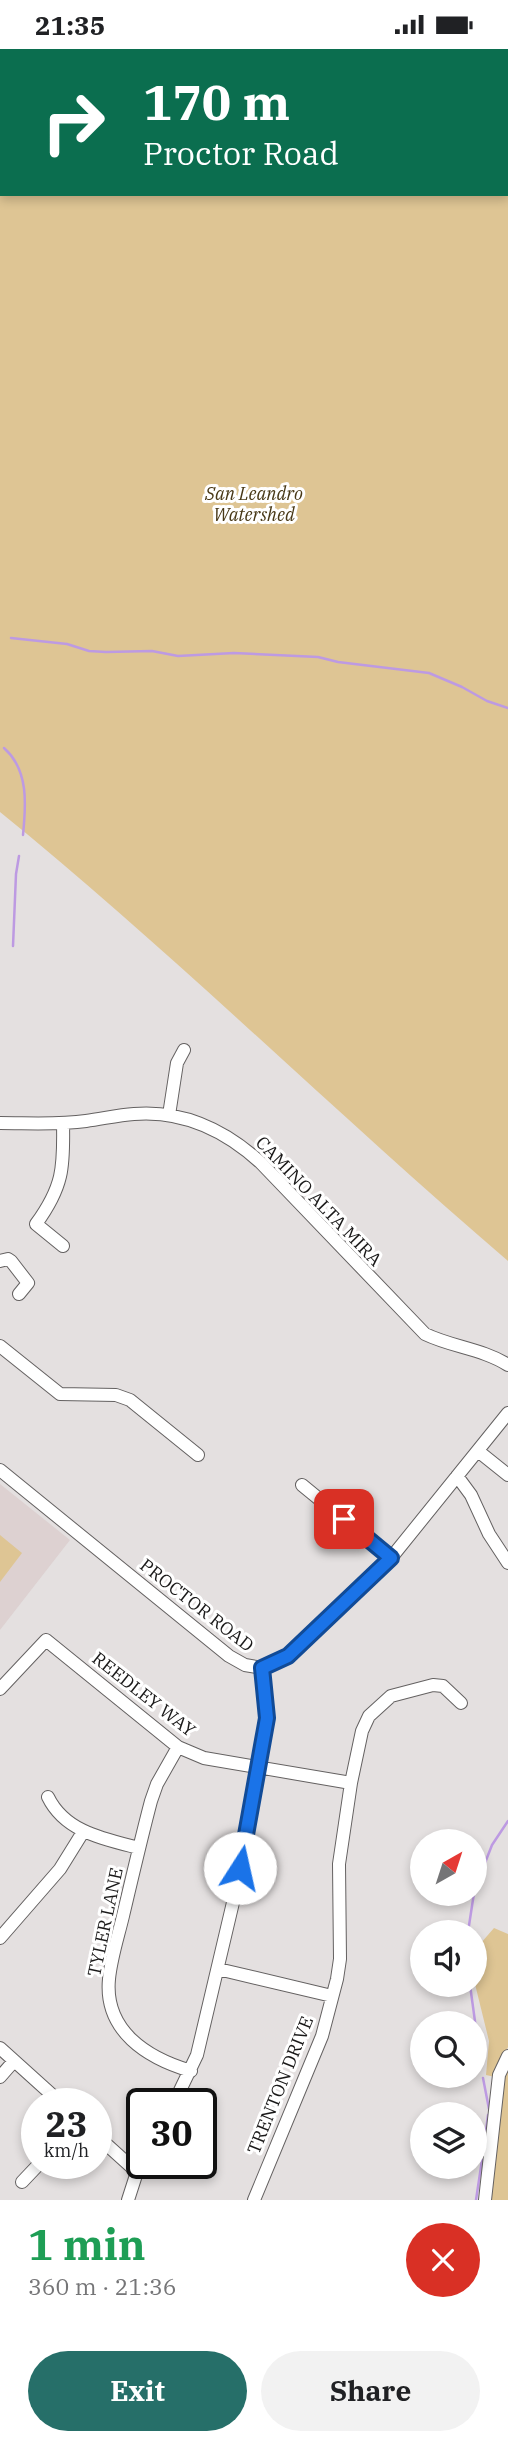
<!DOCTYPE html>
<meta charset="utf-8">
<style>
body{margin:0;font-family:"IBM Plex Serif",serif;background:#f2f2f2;color:#202124;height:100vh;display:flex;flex-direction:column;font-size:26px;white-space:nowrap}
*{box-sizing:border-box;margin:0}
p{font-size:23px;color:#757577}
.icon{flex:none;width:38px;height:38px;fill:none;stroke:currentColor;stroke-width:2;stroke-linecap:round;stroke-linejoin:round}
.map{position:relative;height:2151px;overflow:hidden}
.sheet{display:flex;flex-direction:column;background:#fff;flex:1}
.sheet>*{flex:none}
.hud{position:absolute;left:0px;top:0px;width:509px;height:147px;box-shadow:0 4px 10px #0003;background:#0b6e4f;color:#fff;overflow:hidden}
.needle{width:46px;rotate:39deg}
.tools{position:absolute;left:410px;top:1780px;display:grid;gap:14px}
.tools a{display:grid;place-items:center;width:77px;height:77px;border-radius:50%;background:#fff;box-shadow:0 4px 10px #0003;font-size:35px}
.speed{position:absolute;left:21px;top:2039px;display:flex;gap:14px;font-size:35px;font-weight:700;text-align:center}
.speed>*{display:grid;place-content:center;width:91px;height:91px;border-radius:50%;background:#fff;box-shadow:0 4px 10px #0003;line-height:1}
.speed small{font-size:18px;font-weight:400}
.speed .limit{border:4px solid #111;border-radius:10px;background:#fff;color:#111}
.pin{position:absolute;display:grid;place-items:center;width:60px;height:60px;color:#fff;margin:-30px;border-radius:14px;box-shadow:0 4px 10px #0006}
.me{position:absolute;width:77px;margin:-38px;rotate:10deg;stroke-linejoin:round;filter:drop-shadow(0 0 5px #0008)}
.turn{display:flex;align-items:center;gap:24px;height:147px;padding:0 28px;font-size:32px}
.turn .icon{width:91px;height:91px;stroke-width:2.5}
.turn b{display:block;font-size:49px;line-height:60px}
.round{display:grid;place-items:center;flex:none;width:74px;height:74px;border-radius:37px;background:#f2f2f2}
.overview{display:flex;align-items:center;justify-content:space-between;height:119px;padding:0 28px}
h1{font-size:42px;font-weight:700;line-height:52px;color:#1e9e55}
.action{display:flex;gap:14px;margin-top:auto;padding:14px 28px}
.action a{flex:1;height:80px;border-radius:42px;background:#266f69;color:#fff;font-size:28px;font-weight:700;line-height:80px;text-align:center}
.action a+a{background:#f2f2f2;color:#202124}
.status{display:flex;justify-content:space-between;align-items:center;height:49px;padding:0 35px;background:#fff;direction:ltr}
.status svg{height:19px;fill:currentColor}
.map>svg:first-child{display:block}
</style>
<div class="status"><b>21:35</b><svg viewBox="0 0 49 12"><path d="M0 12V9h3v3zM5 12V6h3v6zM10 12V3h3v9zM15 12V0h3v12zM26 1h20v11H26zM47 4h2v5h-2z"/></svg></div>
<div class="map">
<svg width="508" height="2151" viewBox="0 0 508 2151">
<rect width="100%" height="100%" fill="#e4e0e0"/>
<path fill="#ddd1d1" d="M 0,1435 L 70,1491 L 0,1581 Z"/>
<path fill="#dec594" d="M 23,0 L 508,0 L 508,1212 C 336,1065 175,905 0,763 L 0,23 L 2,21 L 2,145 L 508,145 L 508,2 L 21,2 Z
M 0,1486 L 22,1504 L 0,1533 Z
M 494,1879 L 508,1885 L 508,1998 L 495,2028 L 486,2026 L 489,1992 L 474,1931 L 474,1902 Z
M 508,2021 L 508,2151 L 489,2151 L 503,2029 L 506,2027 Z"/>
<g fill="none" stroke-linecap="round" stroke-linejoin="round">
<path stroke="#bd9ae2" stroke-width="2.5" d="M 11,589 L 67,595 L 89,602 L 106,603 L 152,602 L 178,607 L 234,604 L 318,608 L 338,613 L 429,624 L 462,638 L 487,652 L 508,659
M 4,699 C 29,721 26,756 23,786
M 13,897 L 16,825 L 19,807
M 474,1842 L 492,1796 L 508,1772
M 468,1883 L 474,1844
M 470,1936 L 481,2016
M 483,2029 L 489,2060
M 484,2097 L 488,2066
M 476,2151 L 482,2111"/>
<defs>
<path id="minor" d="M 169,1066 L 177,1014 L 184,1001
M 0,1074 C 29,1074 58,1076 86,1072 C 102,1070 118,1066 134,1065 C 184,1061 225,1081 261,1114 L 425,1285 C 452,1298 483,1300 508,1316
M 63,1074 C 64,1119 63,1138 36,1175 L 63,1197
M 0,1212 L 8,1210 L 11,1212 L 28,1234 L 19,1245
M 0,1297 L 60,1345 L 116,1346 L 130,1351 L 198,1406
M 478,1402 L 508,1426
M 0,1421 L 229,1607 L 245,1616 L 262,1619 L 288,1607 L 391,1509 L 508,1364
M 457,1427 L 471,1446 L 489,1485 L 508,1514
M 302,1436 L 391,1509
M 0,1640 L 46,1591 L 178,1698 L 204,1709 L 351,1734
M 178,1698 L 157,1735 L 151,1752 C 141,1790 132,1829 123,1867 C 118,1888 111,1909 109,1930 C 104,1982 147,2009 191,2022
M 48,1748 C 65,1783 104,1790 139,1799
M 0,1889 L 60,1820 L 83,1783
M 218,1920 L 332,1947
M 0,1999 L 61,2054
M 0,2028 L 14,2012
M 174,2054 L 197,2006 L 235,1845 L 266,1669 L 262,1619
M 96,2086 L 137,2123 L 128,2151
M 22,2133 L 40,2114
M 254,2151 L 322,1987 L 337,1930 L 340,1910 L 339,1815 L 351,1734 L 362,1682 L 369,1667 L 391,1647 L 433,1636 L 443,1637 L 461,1654
M 485,2151 L 499,2026 L 508,2007"/>
<path id="major" d="M 0,8 L 2,6"/>
</defs>
<use href="#minor" stroke="#646161" stroke-width="14"/>
<use href="#major" stroke="#646161" stroke-width="18"/>
<use href="#minor" stroke="#fff" stroke-width="12"/>
<use href="#major" stroke="#fff" stroke-width="16"/>
</g>
<g fill="none" stroke-linecap="round" stroke-linejoin="round">
<defs>
<path id="route" d="M 240,1819 L 267,1669 L 262,1619 L 288,1607 L 391,1509 L 344,1470"/>
</defs>
<use href="#route" stroke="#114b97" stroke-width="18"/>
<use href="#route" stroke="#1a73e8" stroke-width="12"/>
</g>
<g text-anchor="middle" dominant-baseline="central" stroke-width="6" stroke-linejoin="round" paint-order="stroke">
<g font-size="18" font-style="italic" fill="#483816" stroke="#fff">
<text x="254" y="444">San Leandro<tspan x="254" dy="21">Watershed</tspan></text>
</g>
<g font-size="18" fill="#1a1919" stroke="#fff">
<text transform="translate(319 1152) rotate(46)">CAMINO ALTA MIRA</text>
<text transform="translate(197 1556) rotate(38)">PROCTOR ROAD</text>
<text transform="translate(144 1645) rotate(38)">REEDLEY WAY</text>
<text transform="translate(105 1873) rotate(-78)">TYLER LANE</text>
<text transform="translate(280 2036) rotate(-68)">TRENTON DRIVE</text>
</g>
</g>
</svg>
<div class="tools">
<a><svg class="needle" viewBox="-14 -14 28 28"><path d="M0-13l5 13h-10z" fill="#e53935"/><path d="M0 13l5-13h-10z" fill="#757577"/></svg></a>
<a><svg class="icon" aria-label="sound" viewBox="0 0 24 24"><path d="M4 9h4l5-4v14l-5-4H4zM17 9q2 3 0 6"/></svg></a>
<a><svg class="icon" aria-label="search" viewBox="0 0 24 24"><circle cx="10" cy="10" r="6"/><path d="M15 15l6 6"/></svg></a>
<a><svg class="icon" aria-label="layers" viewBox="0 0 24 24"><path d="M12 4l9 5-9 5-9-5zM3 14l9 5 9-5"/></svg></a>
</div>
<div class="speed"><div>23<small>km/h</small></div><div class="limit">30</div></div>
<div class="pin" style="left:344px;top:1470px;background:#d93025"><svg class="icon" aria-label="arrive" viewBox="0 0 24 24"><path d="M6 21V4h12l-3 4 3 4H6"/></svg></div>
<svg class="me" style="left:240px;top:1819px" viewBox="-20 -20 40 40"><circle r="19" fill="#fff"/><path d="M0-13L10 11 0 6-10 11z" fill="#1a73e8"/></svg>
<div class="hud">
<div class="turn"><svg class="icon" aria-label="right" viewBox="0 0 24 24"><path d="M7 20v-9h11M14 6l5 5-5 5"/></svg><div><b>170 m</b>Proctor Road</div></div>
</div>
</div>
<section class="sheet">
<div class="overview"><div><h1>1 min</h1><p>360 m · 21:36</p></div><a class="round" style="background:#d93025;color:#fff"><svg class="icon" aria-label="close" viewBox="0 0 24 24"><path d="M6 6l12 12M18 6L6 18"/></svg></a></div>
<div class="action"><a>Exit</a><a>Share</a></div>
</section>
